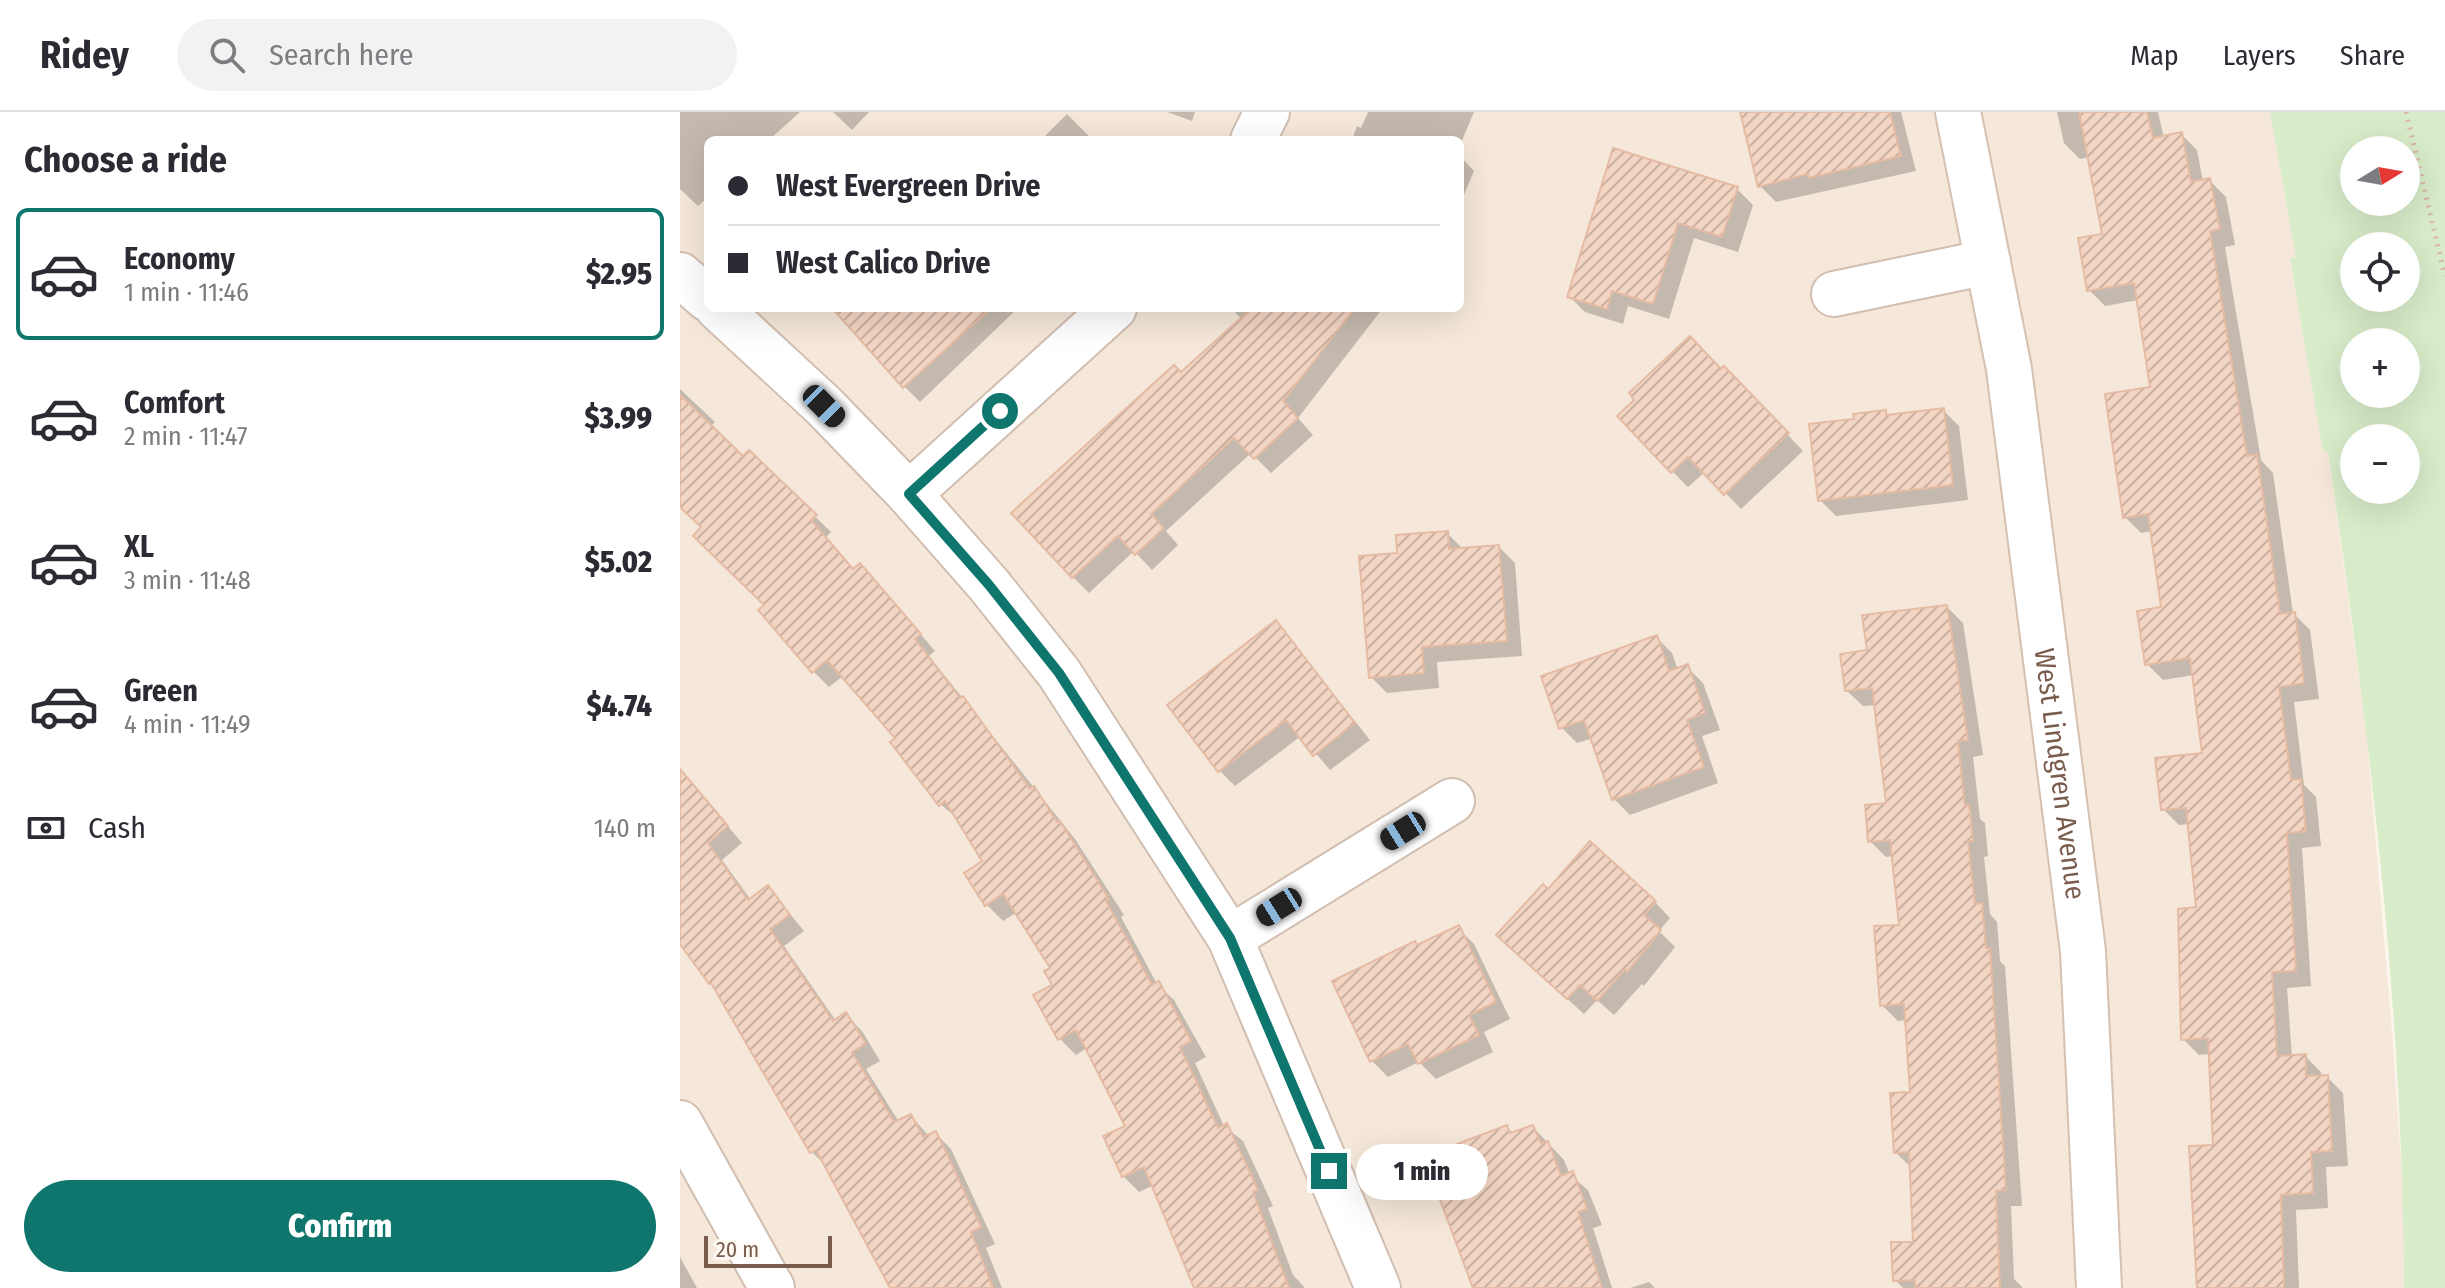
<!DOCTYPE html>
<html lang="en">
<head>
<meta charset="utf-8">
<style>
  body { margin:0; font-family:"Fira Sans Condensed",sans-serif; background:#f2f2f3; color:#2b2b33; height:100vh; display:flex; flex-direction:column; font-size:30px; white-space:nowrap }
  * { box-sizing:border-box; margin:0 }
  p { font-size:26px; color:#7c7c81 }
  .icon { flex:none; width:44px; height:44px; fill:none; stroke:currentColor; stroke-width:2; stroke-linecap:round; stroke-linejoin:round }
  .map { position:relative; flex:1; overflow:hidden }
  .panel { display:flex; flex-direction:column; background:#fff; width:680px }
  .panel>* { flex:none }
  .guide { position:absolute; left:24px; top:24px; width:760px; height:176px; border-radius:12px; box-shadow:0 8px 32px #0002; display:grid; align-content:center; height:176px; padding:0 24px; background:#fff }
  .needle { width:52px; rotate:79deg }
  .controls { position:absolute; left:1660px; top:24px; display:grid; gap:16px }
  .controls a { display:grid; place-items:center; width:80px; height:80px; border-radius:50%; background:#fff; box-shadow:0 8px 32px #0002; font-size:40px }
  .scale { position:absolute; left:24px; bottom:20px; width:128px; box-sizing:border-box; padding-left:8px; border:4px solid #7a5c4d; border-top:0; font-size:22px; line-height:28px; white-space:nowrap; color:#7a5c4d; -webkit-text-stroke:6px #fffaf3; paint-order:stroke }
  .end { position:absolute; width:36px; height:36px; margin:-18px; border:10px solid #0f766e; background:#fff; box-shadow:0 0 0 4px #fff }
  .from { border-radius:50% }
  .bubble { position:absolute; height:56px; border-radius:28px; background:#fff; box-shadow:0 8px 32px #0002; font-size:26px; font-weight:800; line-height:56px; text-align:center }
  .car { position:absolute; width:24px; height:48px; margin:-24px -12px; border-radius:10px; box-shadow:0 0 6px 2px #0007; background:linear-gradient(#222 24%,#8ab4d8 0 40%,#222 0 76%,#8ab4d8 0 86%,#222 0) }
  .guide b { display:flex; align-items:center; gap:28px; height:76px; font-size:30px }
  .guide b+b { border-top:2px solid #e1e1e2 }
  .guide i { width:20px; height:20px; background:#2b2b33 }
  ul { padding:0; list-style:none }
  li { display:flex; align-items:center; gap:24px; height:132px; margin:0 16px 12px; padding:0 8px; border:4px solid transparent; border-radius:12px }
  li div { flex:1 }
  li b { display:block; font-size:30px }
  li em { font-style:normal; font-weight:800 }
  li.current { border-color:#0f766e }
  li>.icon { width:72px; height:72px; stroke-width:1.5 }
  h2 { padding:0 24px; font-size:36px; line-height:96px }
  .pay { display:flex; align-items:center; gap:20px; height:88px; padding:0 24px; font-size:30px }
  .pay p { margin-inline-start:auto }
  .cta { display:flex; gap:16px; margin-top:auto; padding:16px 24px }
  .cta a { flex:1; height:92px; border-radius:48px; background:#0f766e; color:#fff; font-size:32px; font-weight:800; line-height:92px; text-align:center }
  header { display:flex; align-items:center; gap:48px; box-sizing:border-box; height:112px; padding:0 40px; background:#fff; border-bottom:2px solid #e1e1e2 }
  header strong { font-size:38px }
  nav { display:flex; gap:44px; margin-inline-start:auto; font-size:28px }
  .search { width:560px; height:72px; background:#f2f2f3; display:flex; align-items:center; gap:20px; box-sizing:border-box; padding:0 28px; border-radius:44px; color:#7c7c81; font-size:30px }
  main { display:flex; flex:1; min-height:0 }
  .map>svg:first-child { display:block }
  .residential { fill:#f5e8da; fill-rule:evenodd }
  .grass { fill:#d8ecc9; fill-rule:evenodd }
  .shadow { fill:#0003 }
  .building { fill:url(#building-hatch); stroke:#e6bba3; stroke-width:2 }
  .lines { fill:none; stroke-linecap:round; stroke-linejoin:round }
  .street-casing { stroke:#d1beb0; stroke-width:48 }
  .secondary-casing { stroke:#d6c0b0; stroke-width:48 }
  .path { stroke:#d9b8a5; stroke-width:5; stroke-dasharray:2 6; stroke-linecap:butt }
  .street { stroke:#fff; stroke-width:44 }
  .secondary { stroke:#fff; stroke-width:44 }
  .route { stroke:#0f766e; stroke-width:10 }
  .labels { text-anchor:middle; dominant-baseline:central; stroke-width:6; stroke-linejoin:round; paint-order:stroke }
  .street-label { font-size:28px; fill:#7a5c4d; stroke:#fffaf3 }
</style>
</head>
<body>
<header>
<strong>Ridey</strong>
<div class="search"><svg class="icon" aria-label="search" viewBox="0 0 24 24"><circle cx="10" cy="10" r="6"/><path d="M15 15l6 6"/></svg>Search here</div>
<nav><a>Map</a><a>Layers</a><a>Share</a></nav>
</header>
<main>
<section class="panel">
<h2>Choose a ride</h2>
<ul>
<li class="current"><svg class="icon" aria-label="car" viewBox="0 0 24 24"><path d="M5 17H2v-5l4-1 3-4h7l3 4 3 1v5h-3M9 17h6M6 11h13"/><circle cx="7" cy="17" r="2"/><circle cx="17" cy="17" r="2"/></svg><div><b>Economy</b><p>1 min · 11:46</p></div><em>$2.95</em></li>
<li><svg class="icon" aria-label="car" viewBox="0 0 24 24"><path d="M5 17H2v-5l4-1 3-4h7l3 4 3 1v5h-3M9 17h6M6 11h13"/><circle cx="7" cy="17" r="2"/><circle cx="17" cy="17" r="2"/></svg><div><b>Comfort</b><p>2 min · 11:47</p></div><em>$3.99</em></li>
<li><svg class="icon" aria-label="car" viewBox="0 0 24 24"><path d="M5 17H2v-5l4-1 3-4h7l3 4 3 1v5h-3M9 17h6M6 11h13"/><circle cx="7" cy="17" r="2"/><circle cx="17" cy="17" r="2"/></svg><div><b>XL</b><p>3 min · 11:48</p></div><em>$5.02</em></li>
<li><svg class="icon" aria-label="car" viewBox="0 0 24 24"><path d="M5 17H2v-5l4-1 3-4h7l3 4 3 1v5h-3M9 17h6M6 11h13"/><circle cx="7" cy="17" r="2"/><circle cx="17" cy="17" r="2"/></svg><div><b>Green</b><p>4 min · 11:49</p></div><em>$4.74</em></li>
</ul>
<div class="pay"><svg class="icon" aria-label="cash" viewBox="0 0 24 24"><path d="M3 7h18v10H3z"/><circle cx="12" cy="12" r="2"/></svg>Cash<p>140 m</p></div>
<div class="cta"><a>Confirm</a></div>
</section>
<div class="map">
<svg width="1765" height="1176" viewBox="0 0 1765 1176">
  <defs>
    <pattern id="building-hatch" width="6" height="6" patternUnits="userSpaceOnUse" patternTransform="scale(2)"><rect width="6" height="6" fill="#f3d5c3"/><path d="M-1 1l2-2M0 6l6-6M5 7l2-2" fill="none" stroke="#cab0a1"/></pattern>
  </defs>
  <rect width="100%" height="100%" fill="#fdf6ec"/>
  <path class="residential" d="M0,0H1590L1617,146L1610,148L1644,339H1648L1686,616L1712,920L1724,1090V1176H0ZM28,28H780V196H28Z"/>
  <path class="grass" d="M1590,0H1765V1176H1724C1723,896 1689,616 1648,340L1643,339L1610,147L1616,145ZM1674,38H1726V90H1674ZM1674,134H1726V186H1674ZM1674,230H1726V282H1674ZM1674,326H1726V378H1674Z"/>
  <g class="shadow">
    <polygon points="0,0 120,0 89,28 28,28 28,85 18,94 0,77"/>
    <polygon points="153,0 189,0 172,18"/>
    <polygon points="487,0 515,0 512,9"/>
    <polygon points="688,0 794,0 780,33 780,28 672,28 677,14 681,16"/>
    <polygon points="1062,0 1221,0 1236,59 1096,90 1080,74"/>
    <polygon points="1377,0 1478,0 1484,26 1501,22 1517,38 1523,70 1530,69 1546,85 1555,133 1545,135 1581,348 1593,361 1613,501 1630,518 1639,587 1614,590 1624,673 1636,685 1641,734 1622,736 1631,874 1607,876 1612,945 1625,944 1641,960 1641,965 1647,965 1663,981 1668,1054 1646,1055 1648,1096 1616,1098 1619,1176 1516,1176 1511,1036 1535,1035 1531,942 1519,943 1503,927 1519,797 1509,712 1499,713 1483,697 1524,643 1514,563 1483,568 1467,552 1484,497 1473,419 1461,421 1445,405 1473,277 1459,188 1425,194 1409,178 1425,123 1410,45 1400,47 1384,31"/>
    <polygon points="387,2 413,28 361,28"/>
    <polygon points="934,38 1057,77 1073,93 1058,140 1014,126 989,207 948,194 943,212 905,200 889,184"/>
    <polygon points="780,44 794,59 780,92"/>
    <polygon points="182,196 338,196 240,290 224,274"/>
    <polygon points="555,196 703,196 618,306 633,323 591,361 571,341 486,419 498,433 472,458 454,439 409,481 393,465 502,263 562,208 553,198"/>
    <polygon points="1041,259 1060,272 1123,339 1061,397 1025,360 1008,375 992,359"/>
    <polygon points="0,277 35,310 30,315 63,347 69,340 151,420 146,425 175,459 196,470 255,539 249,544 395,727 444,803 441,805 477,872 494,888 526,945 515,951 544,1014 563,1029 593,1094 588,1096 613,1163 625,1176 516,1176 474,1073 459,1080 443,1064 448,1015 407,936 396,943 380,927 356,884 374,874 373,856 337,800 323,809 307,793 305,750 278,707 260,692 217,626 163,564 149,575 133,559 87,493 0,391"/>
    <polygon points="1263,298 1279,314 1288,388 1156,404 1140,388 1176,309 1205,300 1210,305"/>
    <polygon points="767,421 784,438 819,435 835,451 842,544 757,550 759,576 707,581 691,565 720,443"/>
    <polygon points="1267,495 1283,511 1303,643 1293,645 1300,707 1305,711 1308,744 1304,745 1310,802 1317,810 1320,849 1325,854 1342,1094 1331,1094 1334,1167 1343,1176 1223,1176 1215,1168 1235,1131 1232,1056 1215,1040 1232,981 1227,908 1218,909 1202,893 1221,814 1214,744 1206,745 1190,729 1208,692 1196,593 1183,594 1166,578 1189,540"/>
    <polygon points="596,510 690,628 650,658 621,624 555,674 539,658"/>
    <polygon points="976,525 992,541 998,558 1007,555 1023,571 1040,618 1022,624 1038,671 950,703 934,687 913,626 897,631 881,615"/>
    <polygon points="0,657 62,731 42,748 71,788 88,775 124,819 104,834 156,909 166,903 182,919 200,949 186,957 219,1010 231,1004 249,1024 255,1021 271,1037 315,1132 306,1136 322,1176 212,1176 146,1054 132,1040 39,879 0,823"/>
    <polygon points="868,780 975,790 990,806 979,819 995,835 964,874 962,872 934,903 917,888 904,902 835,839"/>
    <polygon points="778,816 794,832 830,907 804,920 813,940 756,967 739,950 708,965 692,949 655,870"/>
    <polygon points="827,1015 834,1022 853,1015 884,1048 890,1063 908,1078 922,1113 913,1116 932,1176 795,1176 766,1085"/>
    <polygon points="0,1145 17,1176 0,1176"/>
    <polygon points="969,1170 975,1176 950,1176"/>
  </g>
  <g class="building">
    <polygon points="1060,0 1210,0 1221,44 1129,66 1128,62 1078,75"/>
    <polygon points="1399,0 1467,0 1473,26 1502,20 1511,70 1530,66 1540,117 1530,119 1567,344 1577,342 1600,502 1615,500 1624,571 1599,575 1611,668 1621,667 1626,719 1607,721 1616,859 1592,860 1597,944 1626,942 1626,964 1648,963 1652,1039 1631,1040 1633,1081 1601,1083 1604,1176 1517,1176 1509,1034 1533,1033 1528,926 1501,928 1498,797 1516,795 1506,696 1481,698 1475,646 1522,641 1510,546 1465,553 1457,499 1481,495 1468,402 1443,406 1425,282 1470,275 1454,171 1407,179 1398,126 1422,122"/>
    <polygon points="933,36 1058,75 1042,125 998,111 973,192 932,179 927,197 887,185"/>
    <polygon points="152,196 311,196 223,276"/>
    <polygon points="572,196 675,196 603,289 618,306 574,347 554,326 471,402 484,416 455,443 438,424 392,466 331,401 494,253 501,260"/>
    <polygon points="1010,224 1041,257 1044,254 1109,321 1044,383 1008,345 991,361 937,304 954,288 949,281"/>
    <polygon points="0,283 63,344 69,338 137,403 131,408 173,457 180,451 241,522 235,527 280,586 283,584 350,677 354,674 377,710 380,709 429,787 426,789 472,873 479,869 511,929 500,935 538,1016 547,1011 578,1078 573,1080 609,1176 514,1176 464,1055 442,1065 423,1024 445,1014 396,918 378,928 353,883 372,873 364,859 370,856 323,782 305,794 284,761 302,749 265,689 259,694 210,630 215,626 147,548 132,561 78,498 84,493 13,424 21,415 0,395"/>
    <polygon points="1264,296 1273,373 1138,389 1129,312 1174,307 1173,302 1206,298 1206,303"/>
    <polygon points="768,419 769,437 819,433 827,529 742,535 744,561 689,566 679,444 717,441 716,423"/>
    <polygon points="1267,493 1288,628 1278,629 1285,694 1289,693 1293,729 1288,729 1295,792 1302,791 1306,836 1310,836 1326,1078 1316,1079 1320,1176 1235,1176 1235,1168 1213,1169 1211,1130 1233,1130 1229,1040 1214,1041 1210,981 1230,980 1224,892 1200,894 1194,814 1219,813 1210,728 1188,730 1185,693 1206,691 1192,576 1165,579 1160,542 1187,538 1182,503"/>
    <polygon points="596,508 675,611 633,644 606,608 538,660 487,593"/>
    <polygon points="977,523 989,559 1008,552 1025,601 1007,608 1024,655 932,688 904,608 879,617 861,564"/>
    <polygon points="0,657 48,714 28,731 68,788 88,773 110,803 90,817 153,909 166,900 186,932 172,940 214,1010 231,1002 243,1025 256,1019 301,1115 291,1120 313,1176 210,1176 136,1038 130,1041 31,871 29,872 0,832"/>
    <polygon points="910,729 976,789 964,803 981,818 947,860 945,857 917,889 900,873 887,887 816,823 863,772 868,777"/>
    <polygon points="779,813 816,890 789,903 799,923 738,952 728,932 690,950 652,869 735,829 737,833"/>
    <polygon points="827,1013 830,1021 853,1013 861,1032 868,1029 881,1064 893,1059 907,1097 898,1100 922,1176 793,1176 759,1085 764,1084 748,1043"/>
  </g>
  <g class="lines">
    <g class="street-casing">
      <g id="street">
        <polyline points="573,28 587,0"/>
        <polyline points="0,163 28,187"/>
        <polyline points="1154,182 1308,150"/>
        <polyline points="38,196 144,294 229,382 309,473 379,561 550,826 698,1176"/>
        <polyline points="229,382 434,196"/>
        <polyline points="550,826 772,689"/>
        <polyline points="0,1011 92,1176"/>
      </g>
    </g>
    <g class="secondary-casing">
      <g id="secondary">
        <path id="s1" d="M1278,0L1329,257L1403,839L1419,1176"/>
      </g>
    </g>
    <polyline class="path" points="1726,0 1765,164"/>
    <use href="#street" class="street"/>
    <use href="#secondary" class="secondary"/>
  </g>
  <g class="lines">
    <polyline class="route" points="320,299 229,382 309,473 379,561 550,826 649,1059"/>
  </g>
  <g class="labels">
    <g class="street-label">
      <text stroke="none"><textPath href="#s1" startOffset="670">West Lindgren Avenue</textPath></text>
    </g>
  </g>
</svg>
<div class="controls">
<a><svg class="needle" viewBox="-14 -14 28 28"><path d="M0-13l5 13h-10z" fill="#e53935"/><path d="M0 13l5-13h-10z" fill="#7c7c81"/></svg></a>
<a><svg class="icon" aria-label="locate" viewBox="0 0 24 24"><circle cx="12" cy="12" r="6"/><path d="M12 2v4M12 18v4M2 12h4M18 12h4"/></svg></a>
<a>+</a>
<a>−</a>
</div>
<div class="scale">20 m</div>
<i class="end from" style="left:320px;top:299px"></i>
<i class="end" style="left:649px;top:1059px"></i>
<div class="bubble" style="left:676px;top:1032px;width:132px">1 min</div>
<i class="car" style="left:144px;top:294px;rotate:135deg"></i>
<i class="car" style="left:723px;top:719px;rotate:238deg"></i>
<i class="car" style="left:599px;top:795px;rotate:238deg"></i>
<div class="guide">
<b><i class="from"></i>West Evergreen Drive</b>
<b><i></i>West Calico Drive</b>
</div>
</div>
</main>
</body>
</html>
